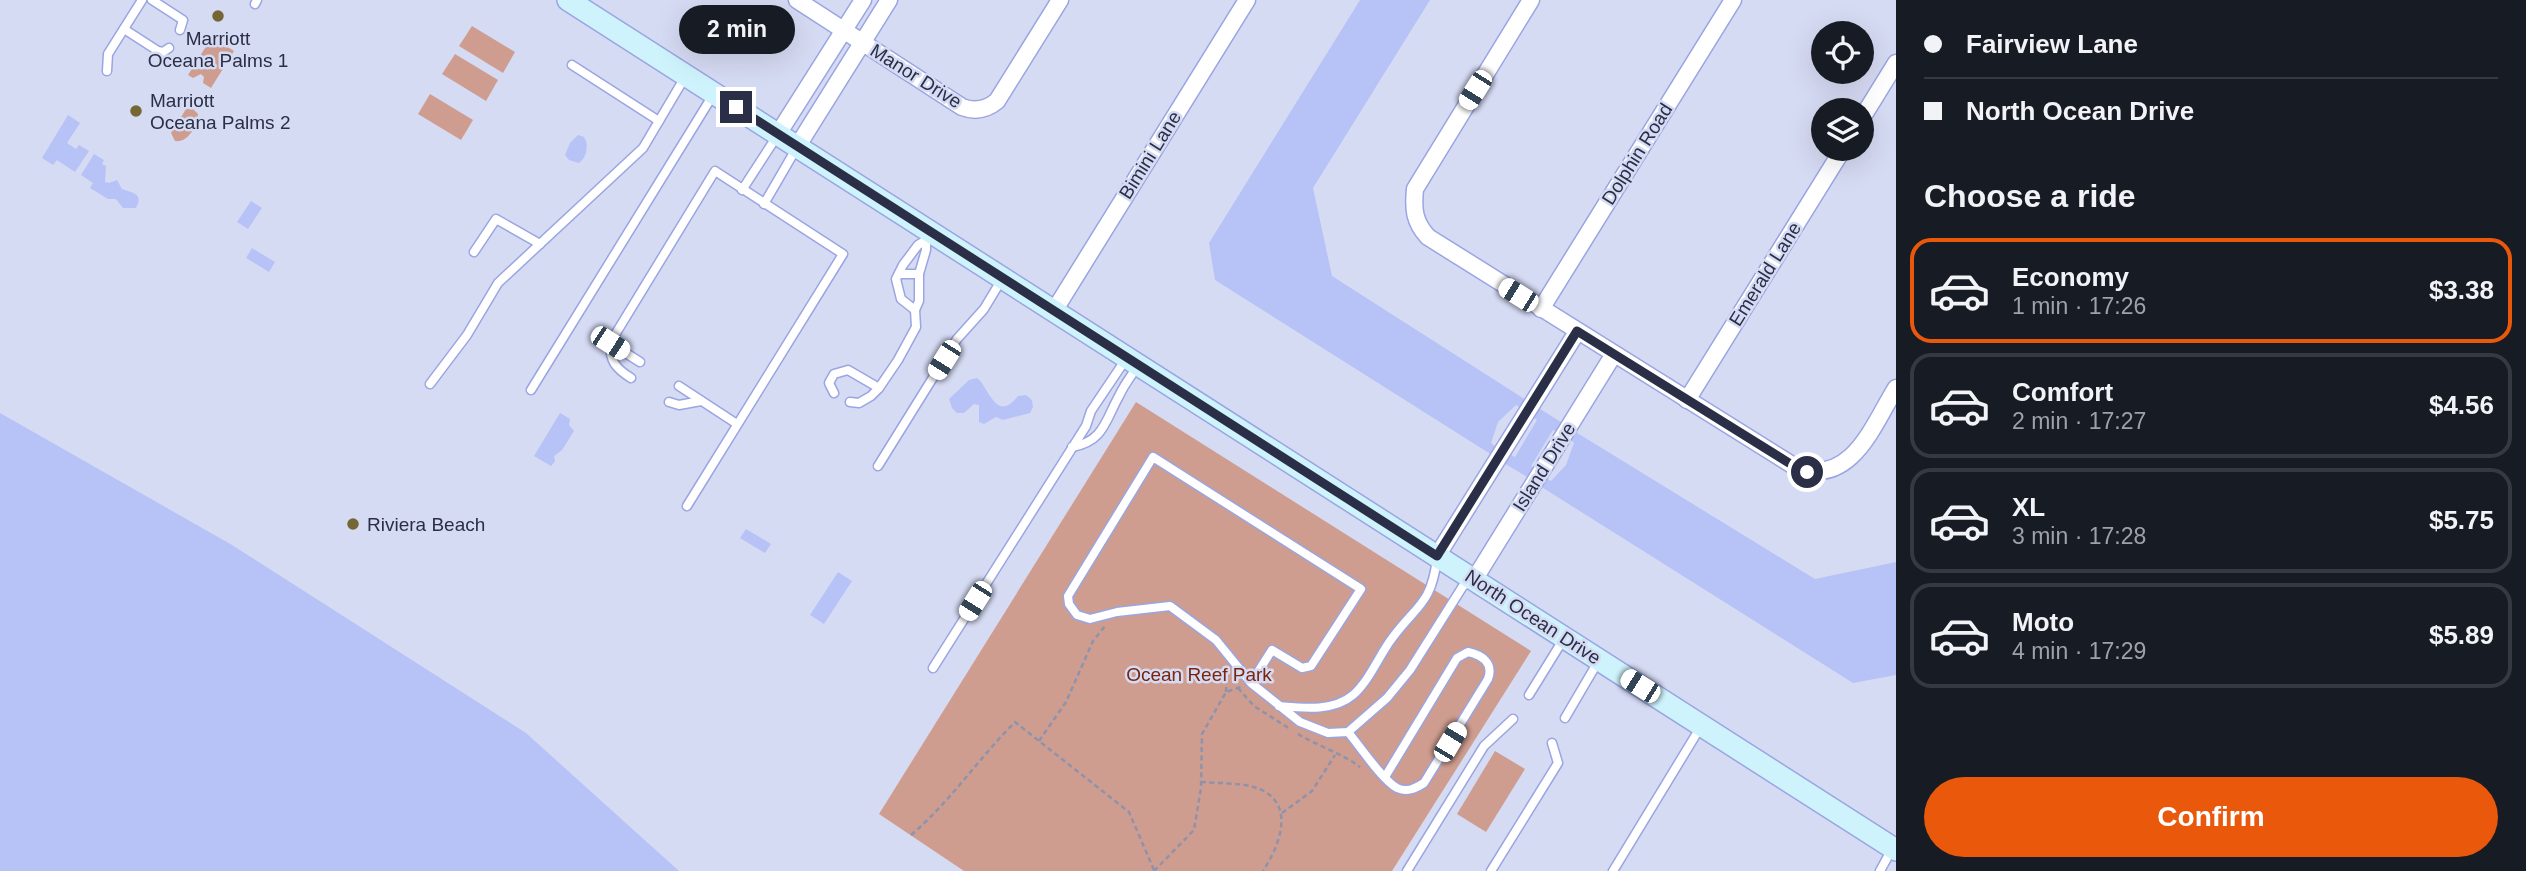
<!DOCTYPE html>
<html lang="en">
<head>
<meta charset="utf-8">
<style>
  body { margin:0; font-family:Helvetica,sans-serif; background:#242831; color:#f1f3f6; height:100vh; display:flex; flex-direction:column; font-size:26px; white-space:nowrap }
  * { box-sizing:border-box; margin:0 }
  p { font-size:23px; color:#9ea1a6 }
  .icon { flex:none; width:38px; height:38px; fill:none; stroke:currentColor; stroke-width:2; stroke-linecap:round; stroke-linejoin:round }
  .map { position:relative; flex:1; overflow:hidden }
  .sheet { display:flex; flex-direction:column; background:#171b24; width:630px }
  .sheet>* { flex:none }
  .top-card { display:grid; align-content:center; height:154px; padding:0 28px; background:#171b24 }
  .controls { position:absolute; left:1811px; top:21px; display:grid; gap:14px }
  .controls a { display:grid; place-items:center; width:63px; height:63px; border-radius:50%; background:#171b24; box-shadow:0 7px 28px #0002; font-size:35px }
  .end { position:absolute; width:32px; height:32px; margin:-16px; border:9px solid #2a2f47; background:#fff; box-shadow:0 0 0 4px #fff }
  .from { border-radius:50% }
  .bubble { position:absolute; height:49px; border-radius:24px; background:#171b24; box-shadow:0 7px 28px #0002; font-size:23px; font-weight:700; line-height:49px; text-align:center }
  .car { position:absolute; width:21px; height:42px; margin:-21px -10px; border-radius:9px; box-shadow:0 0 5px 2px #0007; background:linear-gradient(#fff 24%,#345 0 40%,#fff 0 76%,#345 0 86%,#fff 0) }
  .top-card b { display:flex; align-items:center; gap:24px; height:66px; font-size:26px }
  .top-card b+b { border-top:2px solid #363941 }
  .top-card i { width:18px; height:18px; background:#f1f3f6 }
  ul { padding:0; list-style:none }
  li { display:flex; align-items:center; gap:21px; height:105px; margin:0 14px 10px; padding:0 14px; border:4px solid #363941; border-radius:21px }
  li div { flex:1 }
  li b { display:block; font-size:26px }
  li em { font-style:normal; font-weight:700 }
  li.selected { border-color:#ea580c }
  li>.icon { width:63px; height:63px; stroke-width:1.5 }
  h2 { padding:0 28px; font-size:32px; line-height:84px }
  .button { display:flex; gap:14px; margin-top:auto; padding:14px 28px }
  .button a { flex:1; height:80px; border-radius:42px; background:#ea580c; color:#fff; font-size:28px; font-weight:700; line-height:80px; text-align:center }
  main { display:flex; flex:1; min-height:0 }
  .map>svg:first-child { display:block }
  .green { fill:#ce9d8f }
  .water { fill:#b7c2f6 }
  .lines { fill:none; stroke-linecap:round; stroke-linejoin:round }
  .service-casing { stroke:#9aa5e1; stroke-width:11 }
  .minor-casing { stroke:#9aa5e1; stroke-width:19 }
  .secondary-casing { stroke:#9aa5e1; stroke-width:24 }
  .path { stroke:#8e93ab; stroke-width:2.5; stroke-dasharray:5 3.5; stroke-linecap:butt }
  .service { stroke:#fff; stroke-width:8 }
  .minor { stroke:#fff; stroke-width:16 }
  .secondary { stroke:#cef3fc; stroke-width:21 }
  .route { stroke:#2a2f47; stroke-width:9 }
  .poi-dot { fill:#746734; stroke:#d6dbf4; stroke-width:2.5 }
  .labels { text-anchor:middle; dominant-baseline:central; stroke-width:5; stroke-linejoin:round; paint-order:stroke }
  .poi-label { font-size:19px; fill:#2a2f47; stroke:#d6dbf4; text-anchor:start }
  .street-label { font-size:19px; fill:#2a2f47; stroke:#d6dbf4 }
  .park-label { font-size:19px; fill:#7a250c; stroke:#d6dbf4 }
</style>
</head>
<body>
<main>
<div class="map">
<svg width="1896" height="871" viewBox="0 0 1896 871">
  <rect width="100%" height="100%" fill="#d6dbf4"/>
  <g class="green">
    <polygon points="472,26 515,52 503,73 459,46"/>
    <polygon points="212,37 234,51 211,88 203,83 204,77 201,74 193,78 188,75"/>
    <polygon points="455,54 498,80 486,101 442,74"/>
    <polygon points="430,94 473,120 461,140 418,114"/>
    <path d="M191,107L198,114C197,126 188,143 175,141L171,133L186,109Z"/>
    <polygon points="1136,402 1531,651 1392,871 964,871 879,814"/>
    <polygon points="1495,751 1525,769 1486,832 1457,814"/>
  </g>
  <g class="water">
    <polygon points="1360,0 1430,0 1313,188 1332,276 1526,400 1521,408 1516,405 1498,422 1491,443 1496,447 1492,455 1215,280 1209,243"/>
    <polygon points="68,115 80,123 67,143 76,149 79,145 89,151 75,172 57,160 53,165 42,158"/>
    <path d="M578,135L584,137C589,144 587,158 579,163L569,160L565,155L570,143Z"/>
    <path d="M94,154L104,160L102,164L106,166L105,182L109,183L117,180L122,189C133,193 144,194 136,208H123L116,199H108L90,188L93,183L81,175Z"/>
    <polygon points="251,201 262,208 248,229 237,222"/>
    <polygon points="252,248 275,262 269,272 246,258"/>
    <path d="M977,378C988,385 996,425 1018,396L1026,395L1032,400L1033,407L1030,413L1003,420L996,417L984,424L979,422V405L974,404L964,413H957L952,408L949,399L969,380Z"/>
    <polygon points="1537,407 1564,424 1558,433 1553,430 1531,466 1535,469 1529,478 1502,462 1507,453 1515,457 1537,420 1531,416"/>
    <polygon points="0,413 232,545 526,733 679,871 0,871"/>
    <polygon points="560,413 570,419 569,425 574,431 562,450 554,456 555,461 551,466 534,456"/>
    <polygon points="1574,431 1815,579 1896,562 1896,675 1853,683 1540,486 1546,478 1551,481 1566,465 1574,443 1570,439"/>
    <polygon points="746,529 771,544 765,553 740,538"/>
    <polygon points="838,572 852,581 824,624 810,615"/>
  </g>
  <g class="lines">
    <g class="service-casing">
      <g id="service">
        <polyline points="152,0 183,20 180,30"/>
        <polyline points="255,4 257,0"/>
        <polyline points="124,29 158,51 163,52 169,48"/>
        <polyline points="572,65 659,121"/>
        <polyline points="107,71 108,54 142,0"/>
        <polyline points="742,190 777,136"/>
        <polyline points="764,204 796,149"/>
        <polyline points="474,252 496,219 540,244"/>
        <polyline points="899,274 919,274"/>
        <polyline points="915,310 901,299 896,279 903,265 918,245 928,239"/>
        <polyline points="610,343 640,362"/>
        <path d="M631,378C615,368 610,361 610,343L715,171L843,254L687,506"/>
        <polyline points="430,384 467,335 498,283 643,148 685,77"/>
        <polyline points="679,386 737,424"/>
        <polyline points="531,390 713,95"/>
        <polyline points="834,393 829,383 834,374 848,370 879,388"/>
        <polyline points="669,402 679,405 701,401"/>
        <polyline points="850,402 859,403 871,396 879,388 898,360 916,327 915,310 919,301 919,274 926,250 926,242"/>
        <path d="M1072,447C1104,441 1105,421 1119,396C1124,385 1131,376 1137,367"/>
        <polyline points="878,466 957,339 984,309 1002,279"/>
        <polyline points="933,668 1086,426 1091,411 1126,359"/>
        <polyline points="1251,683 1272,650 1302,668 1311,666 1361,589 1153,457 1068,596 1069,604 1077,615 1090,619 1117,612 1170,606 1216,640 1251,683 1300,722 1328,733 1348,732 1387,698 1410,670 1463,586 1472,581"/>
        <polyline points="1529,695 1563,640"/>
        <path d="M1279,706C1302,708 1333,712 1353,695C1370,680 1379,655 1393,637C1418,604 1431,604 1437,559"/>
        <polyline points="1565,718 1599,660"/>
        <path d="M1348,732C1359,745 1383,781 1397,788C1407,793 1416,788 1424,783L1488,679C1494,663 1482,655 1468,652L1457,658L1385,777"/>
        <polyline points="1407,871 1484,746 1513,719"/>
        <polyline points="1491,871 1558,763 1552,743"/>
        <polyline points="1613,871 1700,728"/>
        <polyline points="1880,871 1892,849"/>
      </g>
    </g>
    <g class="minor-casing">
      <g id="minor">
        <path d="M797,0L962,107C975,112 986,110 997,101L1060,0"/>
        <path d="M1531,0L1415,189C1413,209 1414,222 1428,237L1797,468C1852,486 1873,425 1896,388"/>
        <polyline points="1862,118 1896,63"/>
        <polyline points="778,134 863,0"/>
        <polyline points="797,147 889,0"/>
        <polyline points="1541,309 1733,0"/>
        <polyline points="1054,311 1247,0"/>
        <polyline points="1687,400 1843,149"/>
        <polyline points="1437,556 1577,332"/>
        <polyline points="1474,580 1614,354"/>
      </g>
    </g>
    <g class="secondary-casing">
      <polyline id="secondary" points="568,0 1896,850"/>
    </g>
    <g class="path">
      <polyline points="1238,688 1254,706 1290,729"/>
      <polyline points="1226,692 1227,671"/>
      <path d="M1298,734C1318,746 1343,754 1360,767"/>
      <polyline points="1039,741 1066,702 1093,641 1105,626"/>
      <path d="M1201,782C1215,783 1231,783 1245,785C1297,794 1284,839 1263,871"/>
      <polyline points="1282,813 1312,791 1335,755"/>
      <path d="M911,835C950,802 978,759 1015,722L1129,812L1154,870"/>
      <polyline points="1154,871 1194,830 1201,788 1202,734 1226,692 1241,687"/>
    </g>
    <use href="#service" class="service"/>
    <use href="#minor" class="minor"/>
    <use href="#secondary" class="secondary"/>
  </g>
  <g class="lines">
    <polyline class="route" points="736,107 1437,556 1577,331 1797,468 1807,472"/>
  </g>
  <g class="poi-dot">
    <circle cx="218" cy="16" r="7"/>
    <circle cx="136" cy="111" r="7"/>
    <circle cx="353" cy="524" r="7"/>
  </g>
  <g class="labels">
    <g class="poi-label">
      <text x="218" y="38" text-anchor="middle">Marriott<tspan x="218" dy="22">Oceana Palms 1</tspan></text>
      <text x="150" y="100">Marriott<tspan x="150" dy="22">Oceana Palms 2</tspan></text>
      <text x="367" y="524">Riviera Beach</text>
    </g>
    <g class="street-label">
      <text transform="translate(916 76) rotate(32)">Manor Drive</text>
      <text transform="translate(1637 154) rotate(-58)">Dolphin Road</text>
      <text transform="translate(1150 155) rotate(-58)">Bimini Lane</text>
      <text transform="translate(1765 274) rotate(-58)">Emerald Lane</text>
      <text transform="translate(1544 467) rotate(-58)">Island Drive</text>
      <text transform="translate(1533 617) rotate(33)">North Ocean Drive</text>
    </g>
    <g class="park-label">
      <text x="1199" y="674">Ocean Reef Park</text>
    </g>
  </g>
</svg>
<div class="controls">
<a><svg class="icon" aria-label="locate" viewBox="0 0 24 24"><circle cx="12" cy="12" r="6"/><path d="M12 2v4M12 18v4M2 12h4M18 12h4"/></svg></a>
<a><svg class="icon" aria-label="layers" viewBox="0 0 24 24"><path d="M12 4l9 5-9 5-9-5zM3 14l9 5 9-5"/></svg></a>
</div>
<i class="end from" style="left:1807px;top:472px"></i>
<i class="end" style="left:736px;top:107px"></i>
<div class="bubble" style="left:679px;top:5px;width:116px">2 min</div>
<i class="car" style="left:1475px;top:90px;rotate:212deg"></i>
<i class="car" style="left:1518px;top:295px;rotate:302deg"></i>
<i class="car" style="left:610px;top:343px;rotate:123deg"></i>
<i class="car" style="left:944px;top:360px;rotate:212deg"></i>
<i class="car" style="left:975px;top:601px;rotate:212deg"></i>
<i class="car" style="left:1640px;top:686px;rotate:302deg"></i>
<i class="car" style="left:1450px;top:742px;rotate:31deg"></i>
</div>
<section class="sheet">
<div class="top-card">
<b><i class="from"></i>Fairview Lane</b>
<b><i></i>North Ocean Drive</b>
</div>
<h2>Choose a ride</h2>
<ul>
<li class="selected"><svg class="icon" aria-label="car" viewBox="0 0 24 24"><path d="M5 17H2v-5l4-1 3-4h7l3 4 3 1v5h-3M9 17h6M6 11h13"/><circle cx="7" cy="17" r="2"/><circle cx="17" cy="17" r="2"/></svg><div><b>Economy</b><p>1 min · 17:26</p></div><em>$3.38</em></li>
<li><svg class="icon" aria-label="car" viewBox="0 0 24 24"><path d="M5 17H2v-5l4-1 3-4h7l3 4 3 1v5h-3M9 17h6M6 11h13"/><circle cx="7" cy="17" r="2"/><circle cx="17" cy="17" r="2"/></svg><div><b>Comfort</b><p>2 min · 17:27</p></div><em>$4.56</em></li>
<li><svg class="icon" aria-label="car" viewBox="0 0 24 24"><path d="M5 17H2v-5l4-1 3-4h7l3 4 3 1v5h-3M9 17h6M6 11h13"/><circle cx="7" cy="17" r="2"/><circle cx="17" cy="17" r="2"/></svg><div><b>XL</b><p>3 min · 17:28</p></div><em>$5.75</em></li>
<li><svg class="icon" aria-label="car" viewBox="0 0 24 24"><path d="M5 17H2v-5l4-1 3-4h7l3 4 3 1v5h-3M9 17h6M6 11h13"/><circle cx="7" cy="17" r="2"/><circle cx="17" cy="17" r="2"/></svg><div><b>Moto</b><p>4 min · 17:29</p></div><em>$5.89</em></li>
</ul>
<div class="button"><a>Confirm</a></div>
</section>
</main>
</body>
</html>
